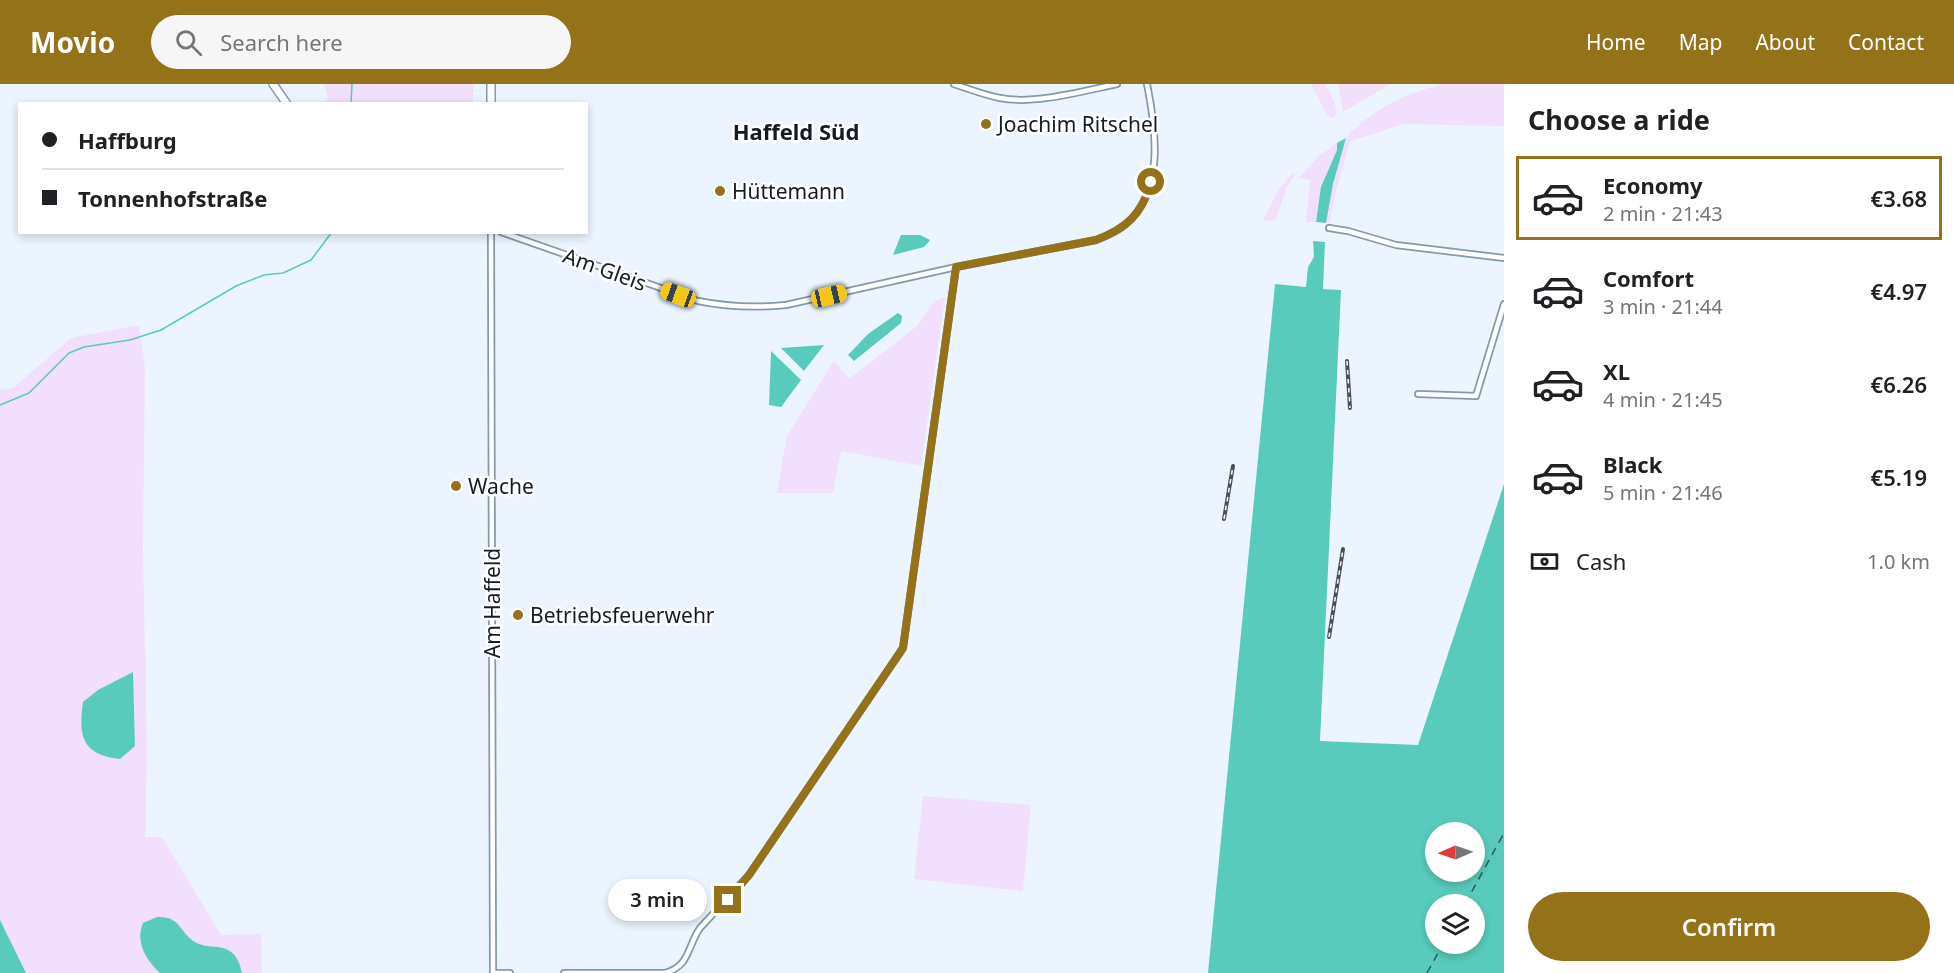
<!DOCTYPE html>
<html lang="en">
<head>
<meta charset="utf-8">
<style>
  body { margin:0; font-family:"Noto Sans",sans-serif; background:#f6f6f6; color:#202124; height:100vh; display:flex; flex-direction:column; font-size:22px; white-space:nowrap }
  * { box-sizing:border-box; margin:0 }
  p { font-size:20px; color:#757577 }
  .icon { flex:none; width:33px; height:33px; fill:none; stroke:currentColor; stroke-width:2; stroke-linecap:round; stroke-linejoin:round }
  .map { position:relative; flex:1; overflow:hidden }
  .details { display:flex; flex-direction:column; background:#fff; width:450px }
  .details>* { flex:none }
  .hud { position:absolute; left:18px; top:18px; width:570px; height:132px; border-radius:0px; box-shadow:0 3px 9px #0003; display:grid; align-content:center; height:132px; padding:0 24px; background:#fff }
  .needle { width:39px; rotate:268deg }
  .buttons { position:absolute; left:1425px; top:738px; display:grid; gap:12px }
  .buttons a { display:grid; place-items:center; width:60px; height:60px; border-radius:50%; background:#fff; box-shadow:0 3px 9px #0003; font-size:30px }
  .end { position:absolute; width:27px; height:27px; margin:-14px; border:8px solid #94721a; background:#fff; box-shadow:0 0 0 3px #fff }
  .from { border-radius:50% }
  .bubble { position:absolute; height:42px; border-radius:21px; background:#fff; box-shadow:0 3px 9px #0003; font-size:20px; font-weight:600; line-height:42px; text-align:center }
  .car { position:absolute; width:18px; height:36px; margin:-18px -9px; border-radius:8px; box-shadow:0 0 4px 2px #0007; background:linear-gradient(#f5c518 24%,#345 0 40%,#f5c518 0 76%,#345 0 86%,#f5c518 0) }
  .hud b { display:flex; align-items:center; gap:21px; height:57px; font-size:22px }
  .hud b+b { border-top:2px solid #e0e0e0 }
  .hud i { width:15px; height:15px; background:#202124 }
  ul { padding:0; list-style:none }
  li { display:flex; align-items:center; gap:18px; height:84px; margin:0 12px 9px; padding:0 12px; border:3px solid transparent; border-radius:0px }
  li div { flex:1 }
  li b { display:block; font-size:22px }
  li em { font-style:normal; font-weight:600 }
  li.on { border-color:#94721a }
  li>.icon { width:54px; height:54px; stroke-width:1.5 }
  h2 { padding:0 24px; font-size:27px; line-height:72px }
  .pay { display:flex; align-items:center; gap:15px; height:66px; padding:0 24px; font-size:22px }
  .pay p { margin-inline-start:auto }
  .button { display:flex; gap:12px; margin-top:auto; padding:12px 24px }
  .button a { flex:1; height:69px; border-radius:36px; background:#94721a; color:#fff; font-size:24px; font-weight:600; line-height:69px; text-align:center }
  header { display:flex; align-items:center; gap:36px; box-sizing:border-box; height:84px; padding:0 30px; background:#94721a; color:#fff }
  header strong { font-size:28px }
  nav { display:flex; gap:33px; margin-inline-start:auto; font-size:21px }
  .search { width:420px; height:54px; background:#f6f6f6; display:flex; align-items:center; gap:15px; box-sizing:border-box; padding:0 21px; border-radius:33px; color:#757577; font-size:22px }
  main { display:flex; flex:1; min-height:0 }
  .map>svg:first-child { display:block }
  .green { fill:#f2defd }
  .water { fill:#59cbbc; fill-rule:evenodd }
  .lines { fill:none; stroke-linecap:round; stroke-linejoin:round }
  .stream { stroke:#59cbbc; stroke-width:1.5 }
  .ferry { stroke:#2a5b54; stroke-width:1.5; stroke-dasharray:8 6; stroke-linecap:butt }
  .street-casing { stroke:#8399ae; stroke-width:8 }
  .secondary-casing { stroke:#8399ae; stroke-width:10 }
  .street { stroke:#fff; stroke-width:4.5 }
  .secondary { stroke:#fff; stroke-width:7 }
  .rail-casing { stroke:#485159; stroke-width:4 }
  .rail { stroke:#fff; stroke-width:1.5; stroke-dasharray:4.5; stroke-linecap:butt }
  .route { stroke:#94721a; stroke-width:8 }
  .poi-dot { fill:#94721a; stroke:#fff; stroke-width:2 }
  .labels { text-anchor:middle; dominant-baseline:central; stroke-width:5; stroke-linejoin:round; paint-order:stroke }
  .poi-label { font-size:21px; fill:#131b23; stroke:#fff; text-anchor:start }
  .street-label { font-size:21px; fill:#131b23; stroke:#fff }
  .neighbourhood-label { font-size:22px; font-weight:bold; fill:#131b23; stroke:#fff }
</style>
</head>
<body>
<header>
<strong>Movio</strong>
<div class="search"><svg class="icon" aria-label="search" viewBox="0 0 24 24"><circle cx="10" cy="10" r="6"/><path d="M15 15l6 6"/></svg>Search here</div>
<nav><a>Home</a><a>Map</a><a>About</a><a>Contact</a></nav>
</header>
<main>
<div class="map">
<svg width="1504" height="889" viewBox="0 0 1504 889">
  <rect width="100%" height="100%" fill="#ecf5ff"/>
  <g class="green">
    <polygon points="324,0 473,0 473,19 323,19 328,14"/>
    <polygon points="1311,0 1325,0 1334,17 1337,31 1332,34 1327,31"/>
    <polygon points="1338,0 1391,0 1343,28"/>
    <path d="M1442,0H1504V42L1404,40L1350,57L1335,111L1330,139H1326C1330,113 1337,77 1347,54C1348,50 1353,47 1356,44C1380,21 1410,9 1442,0Z"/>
    <polygon points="1337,59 1337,66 1321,103 1316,138 1306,138 1310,96 1299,94 1318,73"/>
    <polygon points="1293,89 1295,91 1288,101 1275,137 1263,136 1279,105"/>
    <polygon points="945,213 921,382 841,367 833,409 777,409 787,352 834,277 849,295 917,242 934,217"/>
    <polygon points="139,241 145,283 143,465 147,670 145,753 162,753 221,851 261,850 262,889 26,889 0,836 0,306 13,304 71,254"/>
    <polygon points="923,712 1031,721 1023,807 914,795"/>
  </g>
  <g class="water">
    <polygon points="1346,54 1333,100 1326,139 1316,138 1321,103 1337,66 1337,59"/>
    <polygon points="901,151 920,151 930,156 924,163 893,171"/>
    <path d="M1313,157L1325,158L1323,205L1341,206L1320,657L1418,661L1504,400V889H1208L1275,200L1306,203L1308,183L1314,173ZM1436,748H1474V788H1436ZM1436,820H1474V860H1436Z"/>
    <polygon points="898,229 902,232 901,239 854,277 848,271 868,250"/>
    <polygon points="824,261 804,287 781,264"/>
    <polygon points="771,267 801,296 781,323 769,321"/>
    <path d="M133,588L135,662L120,675C82,671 78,652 83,618L98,606Z"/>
    <path d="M157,833C181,832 178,847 195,858C206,865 222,860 231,868C238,873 240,881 242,889H160C146,876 135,858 143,839Z"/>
    <polygon points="0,836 26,889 0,889"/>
  </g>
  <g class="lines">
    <g class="stream">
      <polyline points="351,20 352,0"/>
      <polyline points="0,321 29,309 69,269 84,263 130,256 161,246 236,202 264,191 283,189 311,176 332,148"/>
    </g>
    <g class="ferry">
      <polyline points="1465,820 1504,749"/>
      <polyline points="1427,889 1443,860"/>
    </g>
    <g class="street-casing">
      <g id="street">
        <path d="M954,0C969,5 984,11 1000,14C1033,21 1083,7 1117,0"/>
        <polyline points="1329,144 1348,147 1396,161 1504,174"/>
        <polyline points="491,148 493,889"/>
        <path d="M501,148L698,217C728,223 756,224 786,221L956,183L1096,156C1106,152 1117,148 1125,141C1165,108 1156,45 1147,0"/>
        <polyline points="1418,310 1476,312 1504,220"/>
        <polyline points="493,889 510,889"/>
        <polyline points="564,889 663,889"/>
        <path d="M665,889C690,882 687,863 700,844L749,791L903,564L956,183"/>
      </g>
    </g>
    <g class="secondary-casing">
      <g id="secondary">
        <polyline points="273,0 287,20"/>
        <polyline points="491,0 491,20"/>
      </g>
    </g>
    <use href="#street" class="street"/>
    <use href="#secondary" class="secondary"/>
    <g class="rail-casing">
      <g id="rail">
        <polyline points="1347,277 1350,324"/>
        <polyline points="1224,435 1233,382"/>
        <polyline points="1329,553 1343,465"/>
      </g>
    </g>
    <use href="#rail" class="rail"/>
  </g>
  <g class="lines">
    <path class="route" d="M728,816L749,791L903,564L956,183L1096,156C1127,144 1142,130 1151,98"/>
  </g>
  <g class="poi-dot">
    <circle cx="986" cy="40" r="6"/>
    <circle cx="720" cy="107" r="6"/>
    <circle cx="456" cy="402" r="6"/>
    <circle cx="518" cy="531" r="6"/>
  </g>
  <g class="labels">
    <g class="poi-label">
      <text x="998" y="40">Joachim Ritschel</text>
      <text x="732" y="107">Hüttemann</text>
      <text x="468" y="402">Wache</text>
      <text x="530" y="531">Betriebsfeuerwehr</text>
    </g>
    <g class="street-label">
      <text transform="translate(605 185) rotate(20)">Am Gleis</text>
      <text transform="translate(492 519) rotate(-90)">Am Haffeld</text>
    </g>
    <g class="neighbourhood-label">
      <text x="796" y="47">Haffeld Süd</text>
    </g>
  </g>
</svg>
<div class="buttons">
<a><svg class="needle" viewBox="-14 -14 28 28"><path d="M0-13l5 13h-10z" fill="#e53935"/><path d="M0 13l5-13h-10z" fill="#757577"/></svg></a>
<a><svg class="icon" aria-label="layers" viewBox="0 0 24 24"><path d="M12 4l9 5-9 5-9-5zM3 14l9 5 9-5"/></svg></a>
</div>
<i class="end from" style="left:1151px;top:98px"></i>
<i class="end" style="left:728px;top:816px"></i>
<div class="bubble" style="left:608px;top:795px;width:99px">3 min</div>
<i class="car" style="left:678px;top:211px;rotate:290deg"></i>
<i class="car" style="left:829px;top:212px;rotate:77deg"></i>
<div class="hud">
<b><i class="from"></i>Haffburg</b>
<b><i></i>Tonnenhofstraße</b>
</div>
</div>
<section class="details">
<h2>Choose a ride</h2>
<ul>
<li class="on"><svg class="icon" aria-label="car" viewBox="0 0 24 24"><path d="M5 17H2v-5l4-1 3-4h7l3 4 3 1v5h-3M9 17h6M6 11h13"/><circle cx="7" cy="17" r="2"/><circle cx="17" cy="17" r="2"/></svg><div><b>Economy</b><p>2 min · 21:43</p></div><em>€3.68</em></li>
<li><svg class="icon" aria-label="car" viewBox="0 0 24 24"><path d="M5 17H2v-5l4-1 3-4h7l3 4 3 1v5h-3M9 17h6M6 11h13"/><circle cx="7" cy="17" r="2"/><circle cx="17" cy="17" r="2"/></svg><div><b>Comfort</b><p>3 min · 21:44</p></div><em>€4.97</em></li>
<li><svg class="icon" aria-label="car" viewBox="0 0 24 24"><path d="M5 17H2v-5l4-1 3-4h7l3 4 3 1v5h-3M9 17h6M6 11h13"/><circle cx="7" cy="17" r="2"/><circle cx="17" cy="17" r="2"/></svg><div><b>XL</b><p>4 min · 21:45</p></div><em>€6.26</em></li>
<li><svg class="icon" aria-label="car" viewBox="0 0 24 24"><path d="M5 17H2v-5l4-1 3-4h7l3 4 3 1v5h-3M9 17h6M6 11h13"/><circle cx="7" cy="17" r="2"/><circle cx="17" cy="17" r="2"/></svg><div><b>Black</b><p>5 min · 21:46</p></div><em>€5.19</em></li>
</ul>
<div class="pay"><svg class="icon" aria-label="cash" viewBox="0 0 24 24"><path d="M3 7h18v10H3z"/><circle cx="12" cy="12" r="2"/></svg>Cash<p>1.0 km</p></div>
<div class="button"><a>Confirm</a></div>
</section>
</main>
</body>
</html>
